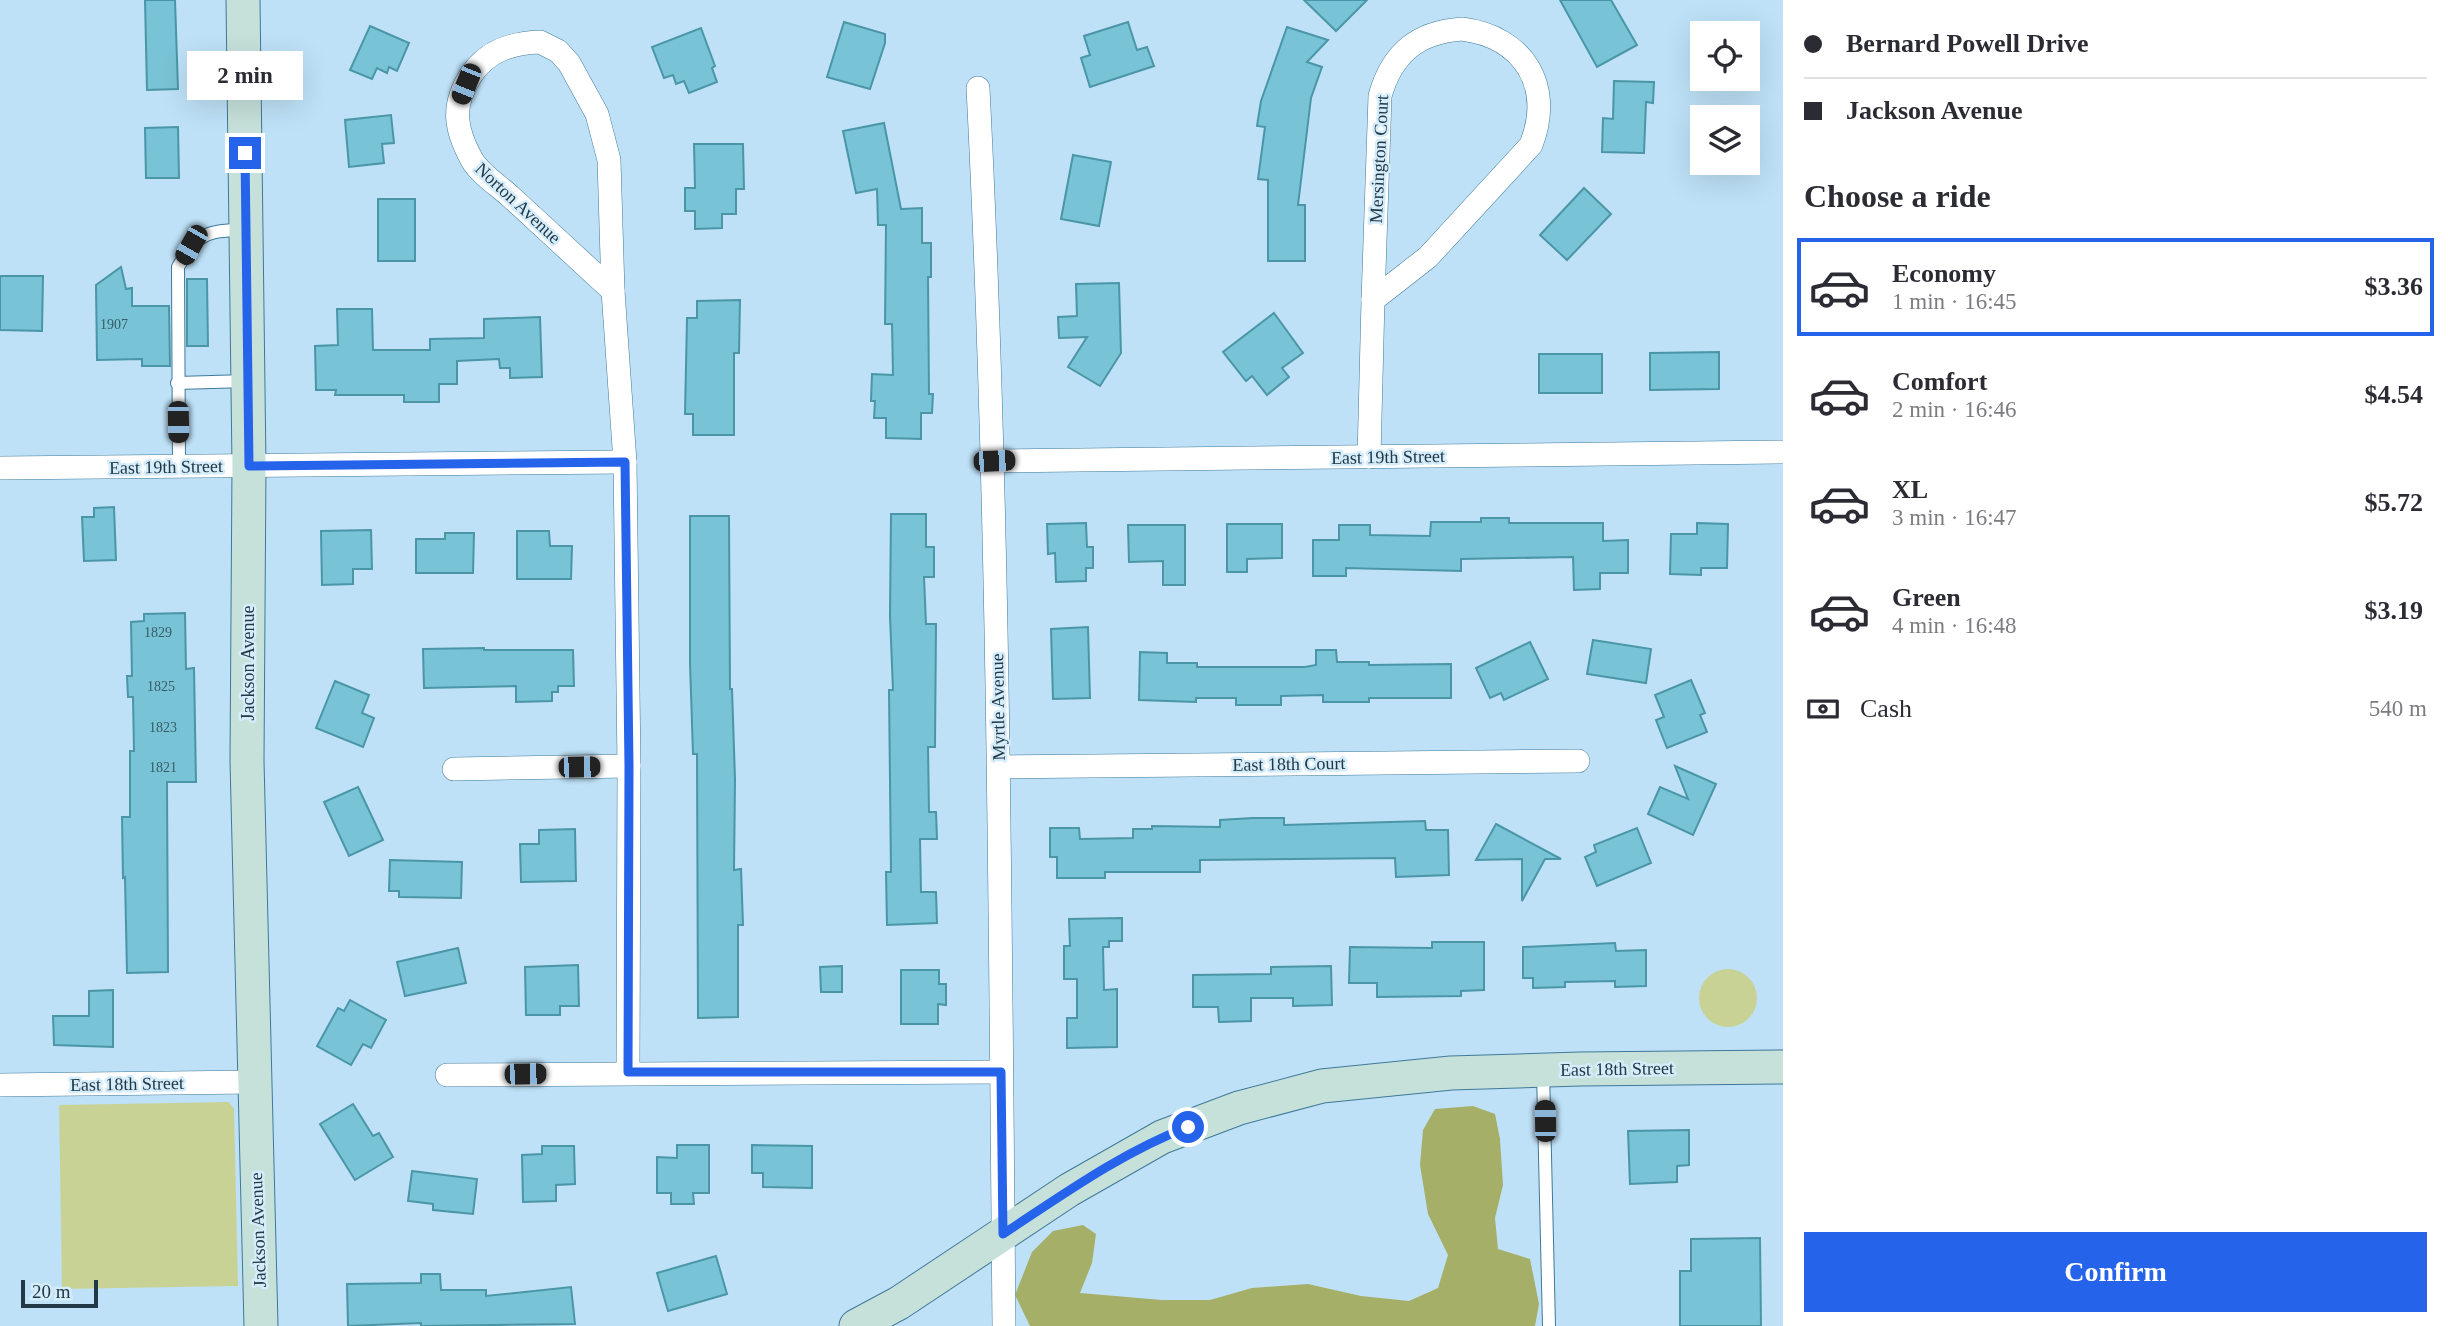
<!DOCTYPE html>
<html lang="en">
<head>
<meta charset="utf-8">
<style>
  body { margin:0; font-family:Georgia,serif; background:#f7f7f7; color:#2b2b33; height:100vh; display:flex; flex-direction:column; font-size:26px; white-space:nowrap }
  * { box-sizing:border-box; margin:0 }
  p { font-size:23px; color:#7c7c81 }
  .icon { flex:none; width:38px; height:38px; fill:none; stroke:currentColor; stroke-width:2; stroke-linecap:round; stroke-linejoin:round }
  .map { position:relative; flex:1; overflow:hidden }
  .side { display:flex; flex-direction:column; background:#fff; width:665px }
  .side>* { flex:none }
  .banner { display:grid; align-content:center; height:154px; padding:0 21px; background:#fff }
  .controls { position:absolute; left:1690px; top:21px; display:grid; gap:14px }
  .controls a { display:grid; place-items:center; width:70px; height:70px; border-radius:0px; background:#fff; box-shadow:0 7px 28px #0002; font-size:35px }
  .scale { position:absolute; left:21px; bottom:18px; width:77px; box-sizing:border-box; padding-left:7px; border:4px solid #213947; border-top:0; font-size:19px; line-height:24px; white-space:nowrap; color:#213947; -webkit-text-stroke:5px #d5ecfb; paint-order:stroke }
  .end { position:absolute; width:32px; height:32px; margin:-16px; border:9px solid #2563eb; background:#fff; box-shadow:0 0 0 4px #fff }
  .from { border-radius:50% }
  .bubble { position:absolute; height:49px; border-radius:0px; background:#fff; box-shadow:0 7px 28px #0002; font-size:23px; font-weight:700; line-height:49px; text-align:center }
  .car { position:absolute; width:21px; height:42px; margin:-21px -10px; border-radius:9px; box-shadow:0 0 5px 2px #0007; background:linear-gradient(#222 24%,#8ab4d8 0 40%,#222 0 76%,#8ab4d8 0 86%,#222 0) }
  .banner b { display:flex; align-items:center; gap:24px; height:66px; font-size:26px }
  .banner b+b { border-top:2px solid #e1e1e2 }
  .banner i { width:18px; height:18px; background:#2b2b33 }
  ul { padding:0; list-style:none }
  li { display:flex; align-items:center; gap:21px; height:98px; margin:0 14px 10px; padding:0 7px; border:4px solid transparent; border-radius:0px }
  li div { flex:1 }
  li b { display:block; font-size:26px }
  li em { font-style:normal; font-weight:700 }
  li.on { border-color:#2563eb }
  li>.icon { width:63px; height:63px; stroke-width:1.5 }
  h2 { padding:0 21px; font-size:32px; line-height:84px }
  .pay { display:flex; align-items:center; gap:18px; height:77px; padding:0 21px; font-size:26px }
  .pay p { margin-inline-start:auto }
  .button { display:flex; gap:14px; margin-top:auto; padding:14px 21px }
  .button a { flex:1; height:80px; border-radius:0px; background:#2563eb; color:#fff; font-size:28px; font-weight:700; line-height:80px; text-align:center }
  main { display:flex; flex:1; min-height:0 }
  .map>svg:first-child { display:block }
  .green { fill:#c9d295 }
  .forest { fill:#a5af68 }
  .building { fill:#78c3d5; stroke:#4a96a7; stroke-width:2 }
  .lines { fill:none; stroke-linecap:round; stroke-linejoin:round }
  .lane-casing { stroke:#3f7999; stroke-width:14 }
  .street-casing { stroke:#3f7999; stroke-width:24 }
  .secondary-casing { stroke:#3f7999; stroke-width:35 }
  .lane { stroke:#fff; stroke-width:12 }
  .street { stroke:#fff; stroke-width:23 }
  .secondary { stroke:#c6e1da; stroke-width:33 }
  .route { stroke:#2563eb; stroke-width:9 }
  .labels { text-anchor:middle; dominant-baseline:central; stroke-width:5; stroke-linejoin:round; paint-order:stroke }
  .number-label { font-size:14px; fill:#375c6a }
  .street-label { font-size:18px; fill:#213947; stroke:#d5ecfb }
</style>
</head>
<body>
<main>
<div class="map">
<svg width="1783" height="1326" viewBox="0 0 1783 1326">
  <rect width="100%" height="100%" fill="#bee1f7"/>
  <g class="green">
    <circle cx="1728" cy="998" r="29"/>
    <polygon points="229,1102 234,1109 238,1286 62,1289 59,1105"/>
  </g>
  <polygon class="forest" points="1473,1106 1495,1114 1500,1139 1503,1185 1495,1218 1498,1249 1530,1259 1539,1304 1535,1326 1030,1326 1015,1295 1032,1252 1053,1231 1083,1225 1096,1234 1092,1263 1080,1293 1162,1300 1210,1300 1252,1288 1308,1284 1361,1296 1409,1301 1438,1288 1448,1255 1428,1214 1420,1165 1423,1130 1435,1109"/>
  <g class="building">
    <polygon points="145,0 175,0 178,89 147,90"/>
    <polygon points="1304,0 1367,0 1336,31"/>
    <polygon points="1560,0 1611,0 1637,45 1597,67"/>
    <polygon points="844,22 885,34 885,43 870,89 827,77"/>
    <polygon points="1128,22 1137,50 1147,47 1154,66 1090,87 1081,58 1090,55 1084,36"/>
    <polygon points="370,26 409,43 397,71 389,67 387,73 377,68 372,79 350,70"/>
    <polygon points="1287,27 1328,40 1307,62 1322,67 1311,98 1298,205 1305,205 1305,261 1268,261 1268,180 1258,179 1265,127 1257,126 1261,101"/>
    <polygon points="701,28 715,66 712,68 717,82 689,93 684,81 676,84 673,75 664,78 652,47"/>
    <polygon points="1614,81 1654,82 1653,103 1646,102 1644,153 1602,152 1603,118 1613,119"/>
    <polygon points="391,115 394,143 382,144 384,163 349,167 345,120"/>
    <polygon points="884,123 901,209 922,208 922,243 931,243 931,277 928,277 929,394 933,394 932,413 921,413 921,439 886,438 886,418 874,418 875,401 871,401 872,374 893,375 892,324 885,324 886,225 878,225 877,189 856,193 843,131"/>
    <polygon points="178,127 179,178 146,178 145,128"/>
    <polygon points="694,144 743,144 744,189 736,189 736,214 722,214 722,228 695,229 695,211 685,211 685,188 695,188"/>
    <polygon points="1073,155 1111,162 1099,226 1061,219"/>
    <polygon points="1584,188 1611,214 1567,260 1540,235"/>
    <rect x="378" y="199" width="37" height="62"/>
    <polygon points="121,267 126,289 132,288 132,306 169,306 170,366 142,366 142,359 97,360 96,285"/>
    <polygon points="0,276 43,276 42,331 0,330"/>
    <polygon points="187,279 207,279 208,346 187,346"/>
    <polygon points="1119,283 1121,353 1100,386 1068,367 1087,337 1059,338 1058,317 1077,316 1076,284"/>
    <polygon points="740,300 739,353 734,353 734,435 693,435 693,414 685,414 687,318 697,318 697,301"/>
    <polygon points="337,309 372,309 373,350 430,350 430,339 484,338 484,319 540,317 542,377 510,378 510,368 500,368 499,359 457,361 457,384 439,384 439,402 404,402 404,395 335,395 336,390 316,390 315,346 338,345"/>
    <polygon points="1274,313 1303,353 1282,368 1289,377 1267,395 1252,376 1246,381 1223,352"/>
    <polygon points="1719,352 1719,389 1650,390 1650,353"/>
    <rect x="1539" y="354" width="63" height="39"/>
    <polygon points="114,507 116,560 84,561 82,517 94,517 94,508"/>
    <polygon points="891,514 926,514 926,547 934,547 934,577 924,577 926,624 936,624 935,747 928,747 929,812 936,812 937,839 920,839 921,892 936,892 937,923 887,925 886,872 891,872 889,690 893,690 890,616"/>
    <polygon points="690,516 729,516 730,689 732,689 735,779 734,870 741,869 743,925 738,925 738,1017 698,1018 697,754 693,754 690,663"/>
    <polygon points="1481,518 1509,518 1509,523 1603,523 1603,541 1628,540 1628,573 1600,573 1600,589 1574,590 1573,557 1461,559 1461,571 1346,568 1346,576 1313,576 1313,540 1339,540 1339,525 1370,525 1370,535 1430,536 1431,522 1481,522"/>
    <polygon points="1086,523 1087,547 1093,547 1093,568 1086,568 1086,581 1056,582 1055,553 1048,554 1047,524"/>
    <polygon points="1697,523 1728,524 1727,568 1701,568 1701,575 1670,574 1671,534 1697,534"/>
    <polygon points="1227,524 1282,524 1282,558 1247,559 1247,572 1227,572"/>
    <polygon points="1128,525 1185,525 1185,585 1163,585 1163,561 1129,562"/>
    <polygon points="371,530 372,569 353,569 353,584 322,585 321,531"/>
    <polygon points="517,531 549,531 550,546 572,546 571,579 517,579"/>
    <polygon points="445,533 474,533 473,573 416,573 416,539 445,539"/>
    <polygon points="185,613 186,669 194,668 196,782 167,782 168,972 127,973 125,877 123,878 122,817 130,817 130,751 134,751 133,697 128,697 127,676 132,676 131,622 144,621 144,614"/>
    <polygon points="1088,627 1090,698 1053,699 1051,629"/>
    <polygon points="1593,640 1651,649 1646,683 1587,674"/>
    <polygon points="1530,642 1548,679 1504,700 1501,693 1490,698 1476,668"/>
    <polygon points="484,648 484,650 573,650 574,686 558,686 558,692 552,692 552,701 516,702 516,686 424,688 423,649"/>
    <polygon points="1316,650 1336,650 1337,662 1369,662 1369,665 1451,664 1451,698 1369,698 1369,702 1323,702 1323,695 1281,696 1281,705 1236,705 1236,698 1196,698 1196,702 1139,700 1140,652 1167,653 1167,663 1197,663 1197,667 1305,667 1316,665"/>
    <polygon points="1691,680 1705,713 1700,715 1707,732 1667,748 1656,720 1664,717 1655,695"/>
    <polygon points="335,681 369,695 362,713 374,718 363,747 316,728"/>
    <polygon points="1675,766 1716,784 1693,835 1648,814 1660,787 1688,799"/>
    <polygon points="358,787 383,840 349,856 324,802"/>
    <polygon points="1253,818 1284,818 1284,825 1425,821 1426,830 1448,830 1449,875 1396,877 1395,858 1200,860 1200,872 1105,872 1105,878 1057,878 1057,857 1050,857 1050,828 1079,828 1080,839 1133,838 1133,829 1152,829 1152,826 1220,827 1220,820"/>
    <polygon points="1496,824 1561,859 1545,859 1522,901 1522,859 1476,860"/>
    <polygon points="1637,828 1651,863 1597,886 1585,857 1596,852 1594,845"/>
    <polygon points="575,829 576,881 521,882 520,844 539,844 539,830"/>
    <polygon points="390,860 462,862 461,898 399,897 399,891 389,891"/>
    <polygon points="1122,918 1122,941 1109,941 1109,947 1103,947 1104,990 1117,989 1117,1047 1067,1048 1067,1018 1077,1018 1077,979 1064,979 1064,946 1070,946 1069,919"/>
    <polygon points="1432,942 1484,942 1484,990 1461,991 1461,996 1377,997 1377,983 1349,983 1350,947 1432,948"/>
    <polygon points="1615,943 1616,951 1646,950 1646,986 1615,987 1615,981 1565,982 1565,987 1533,988 1533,978 1523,978 1523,947"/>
    <polygon points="458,948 466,983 405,996 397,962"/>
    <polygon points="578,965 579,1006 560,1006 560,1015 526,1015 525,967"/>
    <polygon points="842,966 842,992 821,992 820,967"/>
    <polygon points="1331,966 1332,1005 1293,1006 1293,998 1251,998 1251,1021 1219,1022 1218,1007 1193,1007 1193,975 1271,974 1271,967"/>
    <polygon points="901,970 939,970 939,984 946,984 946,1005 938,1004 938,1024 901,1024"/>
    <polygon points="113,990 113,1047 54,1045 53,1016 89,1016 89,991"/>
    <polygon points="350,1000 386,1020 371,1048 363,1044 351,1065 317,1046 338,1008 344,1011"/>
    <polygon points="353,1104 373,1136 379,1133 393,1157 355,1180 320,1124"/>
    <polygon points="1689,1130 1689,1165 1677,1166 1677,1182 1630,1184 1628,1131"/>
    <polygon points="677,1145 709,1145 709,1193 693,1193 694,1204 671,1204 671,1193 657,1193 657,1157 677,1158"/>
    <polygon points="752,1145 812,1146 812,1188 763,1187 763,1173 752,1173"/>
    <polygon points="542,1146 574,1146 575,1184 556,1185 556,1201 523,1202 522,1155 542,1154"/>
    <polygon points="412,1171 477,1179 473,1214 433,1210 433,1204 408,1201"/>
    <polygon points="1760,1238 1761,1326 1680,1326 1680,1271 1691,1271 1691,1239"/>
    <polygon points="716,1256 727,1294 668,1311 657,1273"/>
    <polygon points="421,1274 440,1274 441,1290 486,1290 486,1296 571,1287 575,1324 421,1326 421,1323 348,1326 347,1284 421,1283"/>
  </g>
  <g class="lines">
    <g class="lane-casing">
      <g id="lane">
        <polyline points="177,383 247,381"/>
        <path d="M179,467L178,267C198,232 206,232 244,229"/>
        <polyline points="1543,1071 1549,1326"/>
      </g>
    </g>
    <g class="street-casing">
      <g id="street">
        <path d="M1462,29C1524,37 1554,86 1531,145L1428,257L1373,300L1380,96C1392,53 1418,32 1462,29Z"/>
        <path d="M540,42L558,51L569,63L597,114L609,160L613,291C579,260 545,228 511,197C499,186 480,174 472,160C455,129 451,106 471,75C487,51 511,43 540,42Z"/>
        <path d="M978,88C999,500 1000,913 1004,1326"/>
        <polyline points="613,291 625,462 629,766 628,1072"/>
        <polyline points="1369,457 1373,300"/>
        <polyline points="994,461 1783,452"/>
        <polyline points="0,468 625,462"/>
        <polyline points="999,767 1578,761"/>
        <polyline points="454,769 629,766"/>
        <polyline points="447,1075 1001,1072"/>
        <polyline points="0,1085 253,1082"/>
      </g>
    </g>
    <g class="secondary-casing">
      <g id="secondary">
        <polyline points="243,0 249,466 247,761 261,1326"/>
        <polyline points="856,1326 899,1303 1069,1190 1162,1137 1239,1108 1322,1086 1451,1073 1580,1069 1783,1067"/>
      </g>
    </g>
    <use href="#lane" class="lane"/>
    <use href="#street" class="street"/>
    <use href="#secondary" class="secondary"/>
  </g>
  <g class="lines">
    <path class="route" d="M245,153L249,466L625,462L629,766L628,1072H1001L1003,1234C1061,1196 1122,1152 1188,1127"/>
  </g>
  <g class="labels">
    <g class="number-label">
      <text x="114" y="324">1907</text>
      <text x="158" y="632">1829</text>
      <text x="161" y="686">1825</text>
      <text x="163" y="727">1823</text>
      <text x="163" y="767">1821</text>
    </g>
    <g class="street-label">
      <text transform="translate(1379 159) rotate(-87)">Mersington Court</text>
      <text transform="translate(518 203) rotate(43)">Norton Avenue</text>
      <text transform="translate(1388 457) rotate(-1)">East 19th Street</text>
      <text transform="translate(166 467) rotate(-1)">East 19th Street</text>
      <text transform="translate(248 663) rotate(-90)">Jackson Avenue</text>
      <text transform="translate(998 707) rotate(-91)">Myrtle Avenue</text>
      <text transform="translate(1289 764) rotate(-1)">East 18th Court</text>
      <text transform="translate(1617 1069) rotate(-1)">East 18th Street</text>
      <text transform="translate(127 1084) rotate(-1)">East 18th Street</text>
      <text transform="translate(258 1230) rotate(-92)">Jackson Avenue</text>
    </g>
  </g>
</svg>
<div class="controls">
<a><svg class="icon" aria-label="locate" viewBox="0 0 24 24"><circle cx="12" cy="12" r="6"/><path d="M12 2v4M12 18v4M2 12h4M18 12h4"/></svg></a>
<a><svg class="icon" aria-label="layers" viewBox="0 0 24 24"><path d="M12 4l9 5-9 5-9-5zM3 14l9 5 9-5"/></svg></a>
</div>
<div class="scale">20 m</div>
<i class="end from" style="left:1188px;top:1127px"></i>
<i class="end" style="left:245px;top:153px"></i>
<div class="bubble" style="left:187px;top:51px;width:116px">2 min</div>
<i class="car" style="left:466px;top:84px;rotate:202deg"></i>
<i class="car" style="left:191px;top:245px;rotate:210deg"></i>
<i class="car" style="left:178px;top:422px;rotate:179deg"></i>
<i class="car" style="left:994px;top:461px;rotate:88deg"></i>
<i class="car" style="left:579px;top:767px;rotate:89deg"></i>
<i class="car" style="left:525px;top:1074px;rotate:89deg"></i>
<i class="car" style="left:1545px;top:1121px;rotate:359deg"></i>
</div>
<section class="side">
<div class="banner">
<b><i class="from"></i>Bernard Powell Drive</b>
<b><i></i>Jackson Avenue</b>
</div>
<h2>Choose a ride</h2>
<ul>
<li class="on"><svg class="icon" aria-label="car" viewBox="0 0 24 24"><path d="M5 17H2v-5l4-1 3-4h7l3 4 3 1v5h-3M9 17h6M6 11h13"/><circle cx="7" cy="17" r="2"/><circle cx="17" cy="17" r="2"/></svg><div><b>Economy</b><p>1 min · 16:45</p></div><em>$3.36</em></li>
<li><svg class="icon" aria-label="car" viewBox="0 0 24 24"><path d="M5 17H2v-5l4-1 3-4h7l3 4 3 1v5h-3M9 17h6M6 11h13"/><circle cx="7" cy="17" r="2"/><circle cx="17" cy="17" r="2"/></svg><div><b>Comfort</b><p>2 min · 16:46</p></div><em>$4.54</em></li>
<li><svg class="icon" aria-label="car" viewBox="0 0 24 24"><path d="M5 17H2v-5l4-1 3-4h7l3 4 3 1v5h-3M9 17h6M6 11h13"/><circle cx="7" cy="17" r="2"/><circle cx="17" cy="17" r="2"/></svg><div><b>XL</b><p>3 min · 16:47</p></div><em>$5.72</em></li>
<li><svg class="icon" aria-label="car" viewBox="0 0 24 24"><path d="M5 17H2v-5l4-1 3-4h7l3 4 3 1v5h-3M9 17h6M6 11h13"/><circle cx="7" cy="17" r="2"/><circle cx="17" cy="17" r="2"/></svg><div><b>Green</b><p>4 min · 16:48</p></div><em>$3.19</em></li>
</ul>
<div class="pay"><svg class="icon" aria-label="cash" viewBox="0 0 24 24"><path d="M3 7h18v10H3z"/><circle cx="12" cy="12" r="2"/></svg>Cash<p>540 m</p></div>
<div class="button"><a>Confirm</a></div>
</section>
</main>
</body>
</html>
